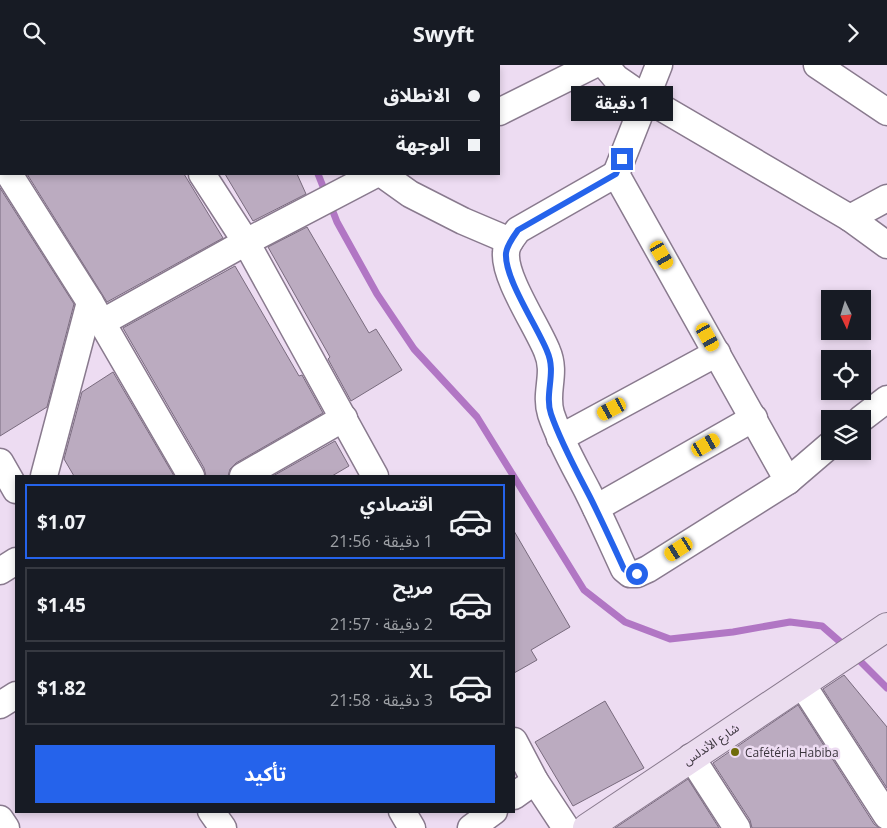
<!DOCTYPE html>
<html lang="ar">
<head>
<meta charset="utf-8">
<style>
  body { margin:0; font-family:"Open Sans","Noto Sans Arabic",sans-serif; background:#20242c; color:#f1f3f6; direction:rtl; height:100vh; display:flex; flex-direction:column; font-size:19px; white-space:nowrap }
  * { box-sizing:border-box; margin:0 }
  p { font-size:16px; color:#9ea1a6 }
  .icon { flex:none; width:28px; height:28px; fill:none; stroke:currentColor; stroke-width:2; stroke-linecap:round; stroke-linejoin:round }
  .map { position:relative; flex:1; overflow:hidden; direction:ltr }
  .sheet { position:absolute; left:15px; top:410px; width:500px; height:338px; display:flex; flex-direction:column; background:#171b24; border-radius:0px; box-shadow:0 2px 8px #0003; direction:rtl }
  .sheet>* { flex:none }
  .hud { position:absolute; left:0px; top:0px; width:500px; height:110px; box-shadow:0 2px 8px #0003; direction:rtl; display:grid; align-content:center; height:110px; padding:0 20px; background:#171b24 }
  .needle { width:32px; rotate:176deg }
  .tools { position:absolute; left:821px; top:225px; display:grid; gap:10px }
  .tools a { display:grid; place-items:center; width:50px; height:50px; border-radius:0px; background:#171b24; box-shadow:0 2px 8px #0003; font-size:25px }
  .end { position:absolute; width:22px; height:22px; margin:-11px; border:6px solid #2563eb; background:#fff; box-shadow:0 0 0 2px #fff }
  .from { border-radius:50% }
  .bubble { position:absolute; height:35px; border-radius:0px; background:#171b24; box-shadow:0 2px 8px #0003; font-size:16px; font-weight:700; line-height:35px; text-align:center; direction:rtl }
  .car { position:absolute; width:15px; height:30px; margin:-15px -8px; border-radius:6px; box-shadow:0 0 4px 1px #0007; background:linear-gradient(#f5c518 24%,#345 0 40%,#f5c518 0 76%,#345 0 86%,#f5c518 0) }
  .hud b { display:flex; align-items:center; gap:18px; height:48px; font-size:19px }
  .hud b+b { border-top:1px solid #363941 }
  .hud i { width:12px; height:12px; background:#f1f3f6 }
  ul { padding:9px 0 0; list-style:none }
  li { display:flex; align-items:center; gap:15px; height:75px; margin:0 10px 8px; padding:0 10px; border:2px solid #363941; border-radius:0px }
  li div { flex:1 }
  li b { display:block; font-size:19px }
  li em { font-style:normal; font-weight:700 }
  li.current { border-color:#2563eb }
  li>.icon { width:45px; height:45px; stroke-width:1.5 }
  .button { display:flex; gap:10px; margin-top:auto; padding:10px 20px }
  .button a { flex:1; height:58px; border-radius:0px; background:#2563eb; color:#fff; font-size:20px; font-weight:700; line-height:58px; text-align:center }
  header { display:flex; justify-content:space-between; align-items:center; height:65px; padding:0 20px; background:#171b24; font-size:22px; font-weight:700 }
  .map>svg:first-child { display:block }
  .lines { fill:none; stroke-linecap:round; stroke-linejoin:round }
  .stream { stroke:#b176c4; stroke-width:7 }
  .building { fill:#bbabc0; stroke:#796b7e }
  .street-casing { stroke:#897a8e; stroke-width:29 }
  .secondary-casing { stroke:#897a8e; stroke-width:30 }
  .street { stroke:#fff; stroke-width:26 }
  .secondary { stroke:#ebddef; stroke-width:28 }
  .route { stroke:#2563eb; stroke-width:6 }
  .poi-dot { fill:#6f6c0a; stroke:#eddcf2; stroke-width:2 }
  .labels { text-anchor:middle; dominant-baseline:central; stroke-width:5; stroke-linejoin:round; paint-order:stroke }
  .street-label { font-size:12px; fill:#3b353d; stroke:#eddcf2 }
  .poi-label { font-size:12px; fill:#3b353d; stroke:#eddcf2; text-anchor:start }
</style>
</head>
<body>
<header><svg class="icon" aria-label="forward" viewBox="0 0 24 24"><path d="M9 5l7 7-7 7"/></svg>Swyft<svg class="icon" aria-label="search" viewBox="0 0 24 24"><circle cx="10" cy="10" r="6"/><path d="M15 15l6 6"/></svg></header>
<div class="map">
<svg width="887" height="763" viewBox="0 0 887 763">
  <rect width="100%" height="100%" fill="#eddcf2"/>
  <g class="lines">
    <g class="stream">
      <polyline points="274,0 275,1"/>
      <polyline points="318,109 326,129"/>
      <polyline points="330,139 337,157 377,229 414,284 477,352 584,525 625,557 670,574 733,567 790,557 822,561 846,582"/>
      <polyline points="855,591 887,623"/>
    </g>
  </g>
  <g class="building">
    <polygon points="27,109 184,109 223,173 107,237"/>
    <polygon points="225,109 297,109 306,129 253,156"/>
    <polygon points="0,123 74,239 47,342 0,371"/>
    <polygon points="307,162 369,268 376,264 402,305 351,336 328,294 330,292 268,182"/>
    <polygon points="235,201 299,311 302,310 323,348 236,398 230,404 228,411 206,411 204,403 123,263"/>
    <polygon points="113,307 174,411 74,411 64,394 82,327"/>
    <polygon points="335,376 349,401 332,411 273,411"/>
    <polygon points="514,466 570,562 531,585 537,595 514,608"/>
    <polygon points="844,610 887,662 887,723 823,624"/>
    <polygon points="605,636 644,703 573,741 535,677"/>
    <polygon points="798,640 874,759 879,763 752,763 750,755 713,698"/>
    <polygon points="688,714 719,763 615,763"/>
  </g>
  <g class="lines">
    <g class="street-casing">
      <g id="street">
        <polyline points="136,0 137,1"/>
        <polyline points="327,0 328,1"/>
        <polyline points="605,0 616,13 645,33 850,153 887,180"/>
        <polyline points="659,0 616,109 788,416"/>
        <polyline points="817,0 887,47"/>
        <polyline points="499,47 593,0"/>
        <polyline points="9,109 90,237 191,411"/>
        <polyline points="202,109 246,177 375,411"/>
        <polyline points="382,109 410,129 463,156 510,176"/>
        <path d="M616,109L518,165C513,172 506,179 506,188C504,213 537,261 547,286C557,309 544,327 551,349C560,376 574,400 587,425C600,451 612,478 624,504L630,509H637L648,504L788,416L830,380"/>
        <polyline points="850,153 887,133"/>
        <polyline points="101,258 246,177 376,109"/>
        <polyline points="861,354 887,334"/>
        <polyline points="560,373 717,288"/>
        <polyline points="0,397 16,425"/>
        <polyline points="44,411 90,237"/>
        <polyline points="243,411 344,353"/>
        <polyline points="596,443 754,353"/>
        <polyline points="0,506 16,496"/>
        <polyline points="802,619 887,751"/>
        <polyline points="0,640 16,630"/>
        <polyline points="514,676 535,716 566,763"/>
        <polyline points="691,692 737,763"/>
        <polyline points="514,731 535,716"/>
        <polyline points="211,746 223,763"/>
        <polyline points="402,746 412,763"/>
        <polyline points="0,754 6,763"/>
        <polyline points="471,763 494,746"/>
      </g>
    </g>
    <g class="secondary-casing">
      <polyline id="secondary" points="587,763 887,562"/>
    </g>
    <use href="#street" class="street"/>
    <use href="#secondary" class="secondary"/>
  </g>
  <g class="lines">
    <path class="route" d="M622,94L616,109L518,165C513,172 507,180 506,188C504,213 537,261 547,286C557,308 544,328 551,349C561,378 576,405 590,432C602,456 613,480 624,504L630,509H637"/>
  </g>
  <circle class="poi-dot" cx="735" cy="687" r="5"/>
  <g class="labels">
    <g class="street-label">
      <text transform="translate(711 679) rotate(-34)">شارع الأندلس</text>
    </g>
    <g class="poi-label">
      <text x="745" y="687">Cafétéria Habiba</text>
    </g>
  </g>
</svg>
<div class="tools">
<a><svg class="needle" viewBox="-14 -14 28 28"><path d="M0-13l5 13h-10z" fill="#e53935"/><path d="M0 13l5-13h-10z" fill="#9ea1a6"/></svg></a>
<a><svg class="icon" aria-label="locate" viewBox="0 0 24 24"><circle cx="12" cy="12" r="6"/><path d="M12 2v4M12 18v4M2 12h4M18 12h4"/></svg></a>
<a><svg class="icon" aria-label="layers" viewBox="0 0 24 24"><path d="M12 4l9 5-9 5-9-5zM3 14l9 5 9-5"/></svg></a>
</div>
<i class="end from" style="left:637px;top:509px"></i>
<i class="end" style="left:622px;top:94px"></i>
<div class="bubble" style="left:571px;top:21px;width:102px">1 دقيقة</div>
<i class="car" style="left:662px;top:190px;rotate:150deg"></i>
<i class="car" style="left:708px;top:272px;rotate:151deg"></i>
<i class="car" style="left:612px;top:344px;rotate:242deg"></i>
<i class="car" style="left:706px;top:380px;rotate:60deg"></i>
<i class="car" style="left:679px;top:484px;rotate:237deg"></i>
<div class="hud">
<b><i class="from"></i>الانطلاق</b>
<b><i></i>الوجهة</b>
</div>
<section class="sheet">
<ul>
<li class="current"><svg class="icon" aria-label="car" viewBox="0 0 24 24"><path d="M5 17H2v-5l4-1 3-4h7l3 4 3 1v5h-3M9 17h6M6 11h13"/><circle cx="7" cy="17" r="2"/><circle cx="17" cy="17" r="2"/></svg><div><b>اقتصادي</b><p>1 دقيقة · 21:56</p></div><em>$1.07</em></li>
<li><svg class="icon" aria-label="car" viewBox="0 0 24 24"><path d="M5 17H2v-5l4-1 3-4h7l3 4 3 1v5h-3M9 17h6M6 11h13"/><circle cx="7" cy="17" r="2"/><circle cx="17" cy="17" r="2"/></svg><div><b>مريح</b><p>2 دقيقة · 21:57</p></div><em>$1.45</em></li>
<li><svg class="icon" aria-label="car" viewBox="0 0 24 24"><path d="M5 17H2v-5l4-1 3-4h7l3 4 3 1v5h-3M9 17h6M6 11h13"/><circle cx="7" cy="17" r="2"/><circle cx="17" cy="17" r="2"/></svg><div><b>XL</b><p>3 دقيقة · 21:58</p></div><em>$1.82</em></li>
</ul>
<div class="button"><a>تأكيد</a></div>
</section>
</div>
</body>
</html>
